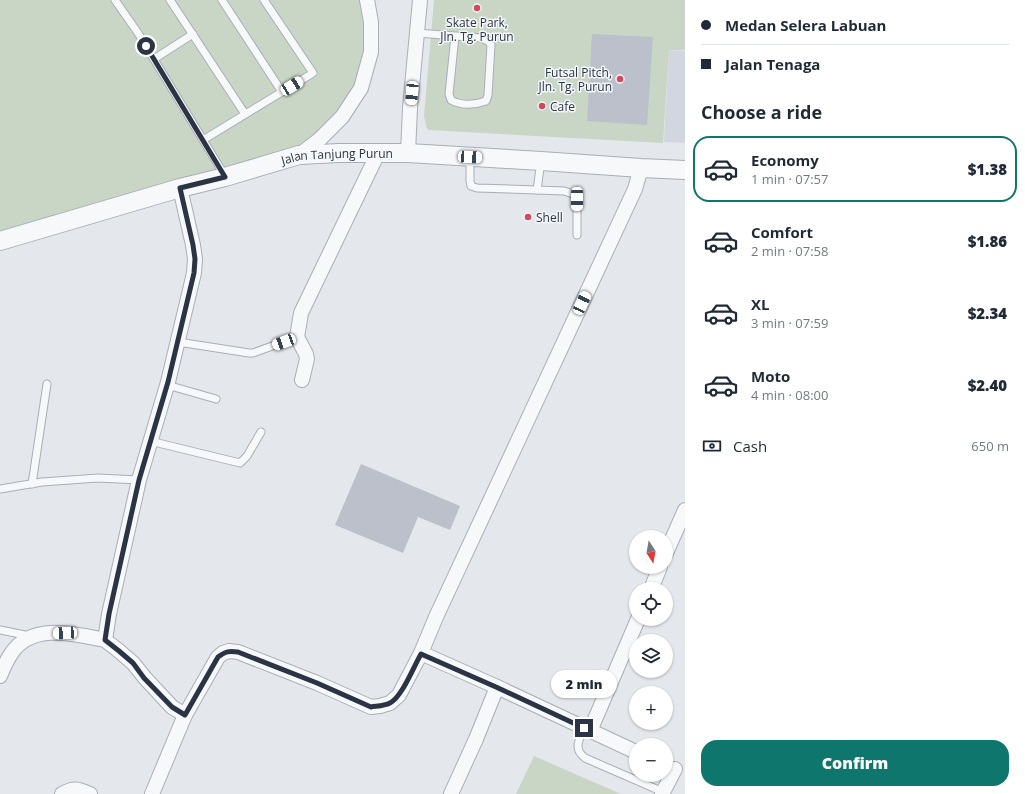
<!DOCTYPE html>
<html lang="en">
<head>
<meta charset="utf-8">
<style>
  body { margin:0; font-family:"Open Sans",sans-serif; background:#f6f6f7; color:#1f2937; height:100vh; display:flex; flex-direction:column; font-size:15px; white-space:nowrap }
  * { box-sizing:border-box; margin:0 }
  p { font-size:13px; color:#747a83 }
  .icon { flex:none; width:22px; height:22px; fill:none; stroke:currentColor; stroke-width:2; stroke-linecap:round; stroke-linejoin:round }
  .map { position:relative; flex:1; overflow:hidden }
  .side { display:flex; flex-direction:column; background:#fff; width:340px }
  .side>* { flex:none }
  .top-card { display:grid; align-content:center; height:88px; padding:0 16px; background:#fff }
  .needle { width:26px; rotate:169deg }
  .tools { position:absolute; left:629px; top:530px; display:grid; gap:8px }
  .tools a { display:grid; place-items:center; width:44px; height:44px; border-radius:50%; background:#fff; box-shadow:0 1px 3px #0004; font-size:20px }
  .end { position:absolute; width:18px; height:18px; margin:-9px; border:5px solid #2b3445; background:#fff; box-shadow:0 0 0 2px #fff }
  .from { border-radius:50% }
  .bubble { position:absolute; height:28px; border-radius:14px; background:#fff; box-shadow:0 1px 3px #0004; font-size:13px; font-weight:800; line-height:28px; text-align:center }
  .car { position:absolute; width:12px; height:24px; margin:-12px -6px; border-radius:5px; box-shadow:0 0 3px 1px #0007; background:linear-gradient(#fff 24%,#345 0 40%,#fff 0 76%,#345 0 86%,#fff 0) }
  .top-card b { display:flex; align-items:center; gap:14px; height:38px; font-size:15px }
  .top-card b+b { border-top:1px solid #e0e1e3 }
  .top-card i { width:10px; height:10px; background:#1f2937 }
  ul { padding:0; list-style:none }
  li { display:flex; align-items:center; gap:12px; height:66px; margin:0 8px 6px; padding:0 8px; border:2px solid transparent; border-radius:16px }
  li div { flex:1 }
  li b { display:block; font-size:15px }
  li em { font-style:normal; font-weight:800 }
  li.on { border-color:#0f766e }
  li>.icon { width:36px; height:36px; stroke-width:1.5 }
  h2 { padding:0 16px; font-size:18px; line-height:48px }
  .pay { display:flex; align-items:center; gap:10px; height:44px; padding:0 16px; font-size:15px }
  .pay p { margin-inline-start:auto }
  .cta { display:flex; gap:8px; margin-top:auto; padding:8px 16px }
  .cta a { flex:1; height:46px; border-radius:16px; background:#0f766e; color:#fff; font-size:16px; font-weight:800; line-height:46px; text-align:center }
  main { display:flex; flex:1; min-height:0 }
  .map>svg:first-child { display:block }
  .built { fill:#d2d6de }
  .green { fill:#c9d6c5 }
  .building { fill:#bbc0ca }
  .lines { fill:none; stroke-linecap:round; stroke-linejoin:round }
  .service-casing { stroke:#a9aeb7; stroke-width:9 }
  .minor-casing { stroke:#a9aeb7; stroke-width:16 }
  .tertiary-casing { stroke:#a9aeb7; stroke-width:20 }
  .service { stroke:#f7f8fa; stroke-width:7 }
  .minor { stroke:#f7f8fa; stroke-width:14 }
  .tertiary { stroke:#f7f8fa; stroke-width:18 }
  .route { stroke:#2b3445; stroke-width:5 }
  .poi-dot { fill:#d1495b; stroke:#f4f6f9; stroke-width:1.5 }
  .labels { text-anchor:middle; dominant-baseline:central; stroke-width:3; stroke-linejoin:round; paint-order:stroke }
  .poi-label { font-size:12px; fill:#2b3445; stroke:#f4f6f9; text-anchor:start }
  .street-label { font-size:12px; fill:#2b3445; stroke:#f4f6f9 }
</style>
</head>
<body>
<main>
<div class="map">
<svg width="685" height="794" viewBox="0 0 685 794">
  <rect width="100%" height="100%" fill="#e4e7ec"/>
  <polygon class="built" points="669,50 685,51 685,143 664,142"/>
  <g class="green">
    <polygon points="0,0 361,0 365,24 365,52 356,85 339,113 318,136 295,150 0,235"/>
    <polygon points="434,0 685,0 685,50 669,50 663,143 428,130 426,126 424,116"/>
    <polygon points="534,756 621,794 516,794"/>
  </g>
  <g class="building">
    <polygon points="592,34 653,37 647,125 587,121"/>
    <polygon points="361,464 460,506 450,530 418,517 403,553 335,525"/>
  </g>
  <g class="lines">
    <g class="service-casing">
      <g id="service">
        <polyline points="115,0 138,33 225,176"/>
        <polyline points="170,0 245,114"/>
        <polyline points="222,0 282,92"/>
        <path d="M417,33L481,38L488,41L491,45L488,95L486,101C475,105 461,106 451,100L449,94L455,36"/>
        <polyline points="154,59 193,34"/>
        <polyline points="203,140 313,73 264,0"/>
        <polyline points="470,157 470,181 471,186 477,188 537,190 541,161"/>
        <polyline points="537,190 564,191 573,194 577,199 577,235"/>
        <polyline points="178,342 249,353 253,353 297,337"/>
        <polyline points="167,385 216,399"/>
        <polyline points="150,441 240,463 247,456 261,432"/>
        <polyline points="32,484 47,384"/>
        <polyline points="0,489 42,482 98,478 139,480"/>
        <polyline points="0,630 30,636"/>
        <path d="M584,728C579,740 573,749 585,758L663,792"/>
      </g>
    </g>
    <g class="minor-casing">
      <g id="minor">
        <polyline points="408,153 410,108 420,0"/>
        <polyline points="299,155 320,139 342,117 361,88 371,52 371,22 367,0"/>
        <polyline points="180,188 193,245 195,259 194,273 168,382 139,480 109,614 105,640 119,651 133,663 145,678 172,707 185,715 218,657 223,653 229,651 238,652 317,683 371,707 380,706 390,703 399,695 421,653 436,617 635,189 641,168"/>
        <polyline points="302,380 307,359 306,354 297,337 301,313 378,153"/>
        <polyline points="666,553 685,510"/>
        <polyline points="651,589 660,567"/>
        <polyline points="421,653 497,687 636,752"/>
        <path d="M0,676C3,669 6,661 11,654C31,622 75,634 105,640"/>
        <polyline points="590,731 638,619"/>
        <path d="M62,794C74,787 78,789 90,794"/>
        <polyline points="152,794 185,715"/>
        <polyline points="451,794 476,739 497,687"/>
        <polyline points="662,794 675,769"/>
      </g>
    </g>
    <g class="tertiary-casing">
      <g id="tertiary">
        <path id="s1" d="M0,241L180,188L225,177L299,155L339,153H408L541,161L641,168L685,170"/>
      </g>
    </g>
    <use href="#service" class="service"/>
    <use href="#minor" class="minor"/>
    <use href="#tertiary" class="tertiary"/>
  </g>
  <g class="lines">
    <path class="route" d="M146,46L225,177L180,188L193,245L195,259L194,273L168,382L139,480L109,614L105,640L119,651L133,663L144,678L172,707L185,715L218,657C226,651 229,651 238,652L317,683L371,707C377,706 384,706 390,703C402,697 414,666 421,654L496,687L584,728"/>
  </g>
  <g class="poi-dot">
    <circle cx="477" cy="8" r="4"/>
    <circle cx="620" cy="79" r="4"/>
    <circle cx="542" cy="106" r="4"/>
    <circle cx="528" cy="217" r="4"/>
  </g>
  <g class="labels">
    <g class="poi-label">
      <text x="477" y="22" text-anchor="middle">Skate Park,<tspan x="477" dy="14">Jln. Tg. Purun</tspan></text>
      <text x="612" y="72" text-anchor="end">Futsal Pitch,<tspan x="612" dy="14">Jln. Tg. Purun</tspan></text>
      <text x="550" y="106">Cafe</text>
      <text x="536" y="217">Shell</text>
    </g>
    <g class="street-label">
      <text stroke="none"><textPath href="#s1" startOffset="349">Jalan Tanjung Purun</textPath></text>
    </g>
  </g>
</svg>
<div class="tools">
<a><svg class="needle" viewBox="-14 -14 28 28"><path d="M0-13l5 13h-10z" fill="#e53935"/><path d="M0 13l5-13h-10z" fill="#747a83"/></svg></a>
<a><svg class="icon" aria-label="locate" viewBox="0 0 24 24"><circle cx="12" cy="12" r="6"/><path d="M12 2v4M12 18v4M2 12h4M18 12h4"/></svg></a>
<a><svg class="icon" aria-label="layers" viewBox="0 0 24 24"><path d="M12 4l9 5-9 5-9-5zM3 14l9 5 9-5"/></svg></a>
<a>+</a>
<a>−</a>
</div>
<i class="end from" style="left:146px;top:46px"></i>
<i class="end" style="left:584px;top:728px"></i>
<div class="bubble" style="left:551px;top:670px;width:66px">2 min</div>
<i class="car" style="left:292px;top:86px;rotate:58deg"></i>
<i class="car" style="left:412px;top:93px;rotate:185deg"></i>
<i class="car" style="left:470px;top:157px;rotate:93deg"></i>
<i class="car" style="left:577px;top:199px;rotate:180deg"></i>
<i class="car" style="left:582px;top:303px;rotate:25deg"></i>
<i class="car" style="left:284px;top:342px;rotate:250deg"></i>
<i class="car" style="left:65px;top:633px;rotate:267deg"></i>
</div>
<section class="side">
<div class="top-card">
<b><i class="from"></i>Medan Selera Labuan</b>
<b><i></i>Jalan Tenaga</b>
</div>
<h2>Choose a ride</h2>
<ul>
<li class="on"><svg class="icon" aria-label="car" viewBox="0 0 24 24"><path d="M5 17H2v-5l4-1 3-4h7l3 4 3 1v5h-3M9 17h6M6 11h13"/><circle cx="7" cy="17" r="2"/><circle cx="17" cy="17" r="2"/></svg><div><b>Economy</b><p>1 min · 07:57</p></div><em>$1.38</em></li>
<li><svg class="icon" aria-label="car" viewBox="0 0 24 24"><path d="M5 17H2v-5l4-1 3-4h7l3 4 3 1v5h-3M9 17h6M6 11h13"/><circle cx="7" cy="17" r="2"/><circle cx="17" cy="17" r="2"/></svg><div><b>Comfort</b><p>2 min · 07:58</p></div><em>$1.86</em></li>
<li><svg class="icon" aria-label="car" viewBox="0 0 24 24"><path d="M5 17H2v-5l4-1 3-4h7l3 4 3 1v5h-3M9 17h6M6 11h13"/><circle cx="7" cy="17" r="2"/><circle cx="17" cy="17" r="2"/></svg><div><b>XL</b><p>3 min · 07:59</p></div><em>$2.34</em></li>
<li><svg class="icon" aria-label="car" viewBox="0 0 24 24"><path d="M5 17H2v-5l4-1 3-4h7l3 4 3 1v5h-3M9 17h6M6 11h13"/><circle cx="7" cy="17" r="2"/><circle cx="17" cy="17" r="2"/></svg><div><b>Moto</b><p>4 min · 08:00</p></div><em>$2.40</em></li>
</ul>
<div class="pay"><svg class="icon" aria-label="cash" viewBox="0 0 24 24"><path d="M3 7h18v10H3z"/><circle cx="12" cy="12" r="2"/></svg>Cash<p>650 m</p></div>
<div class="cta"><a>Confirm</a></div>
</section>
</main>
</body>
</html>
